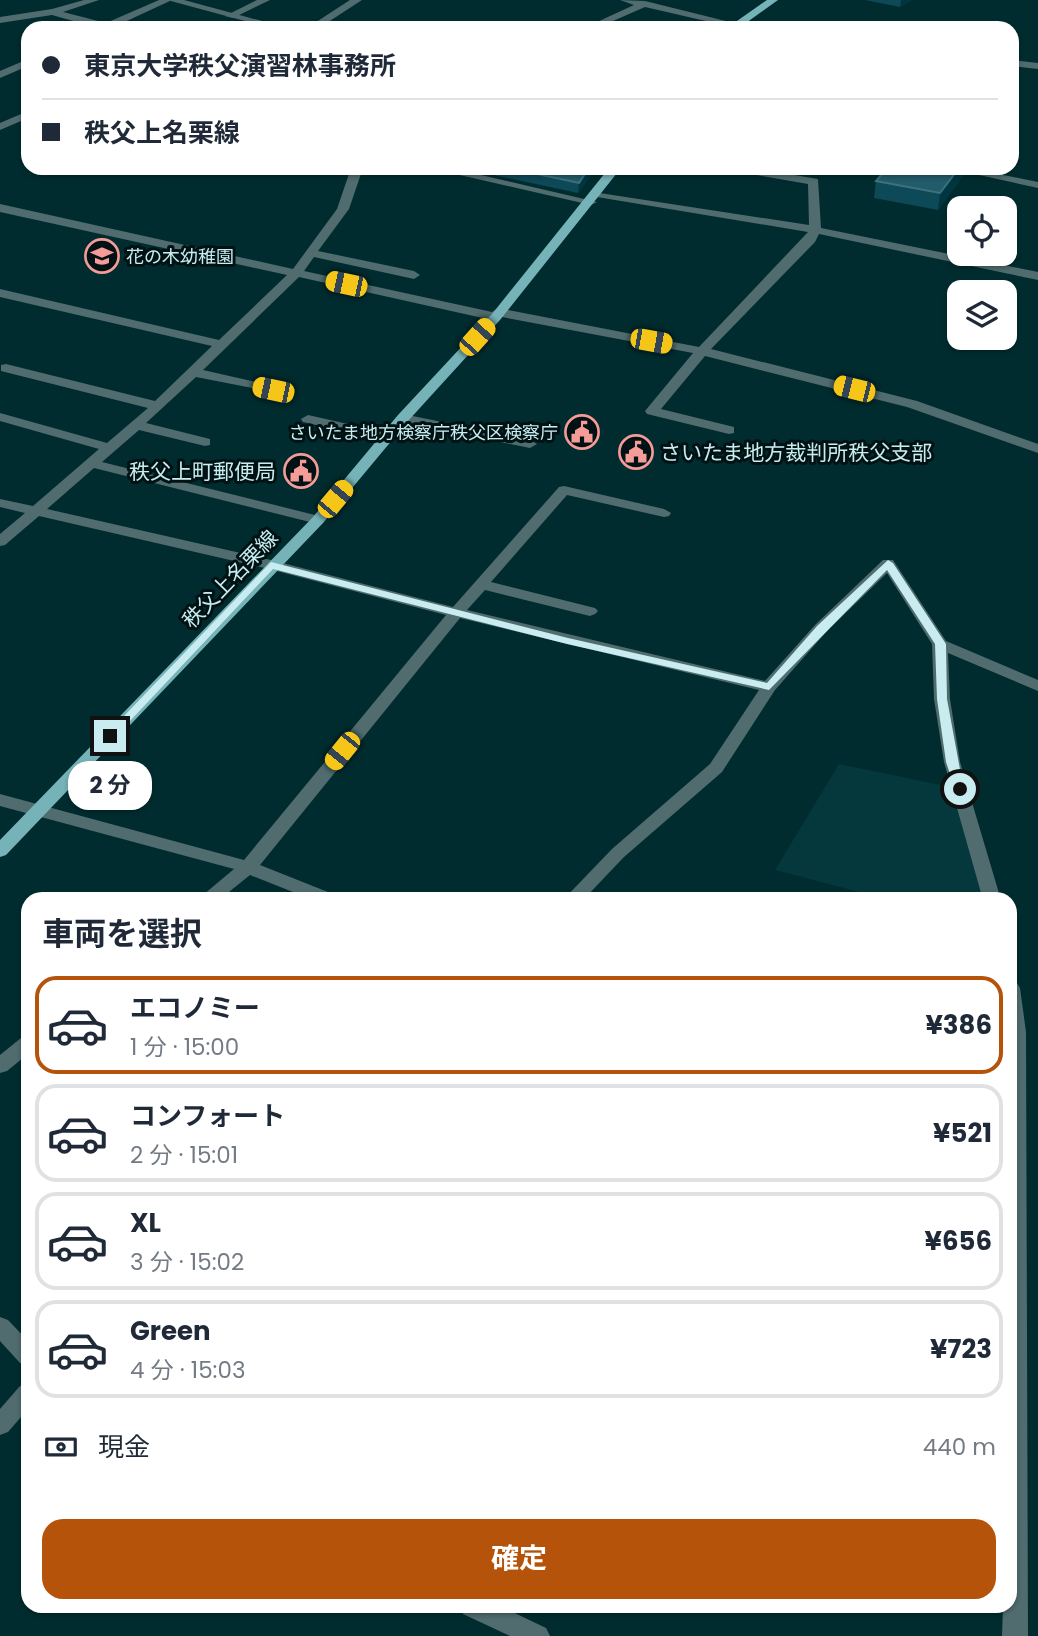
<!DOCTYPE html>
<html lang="ja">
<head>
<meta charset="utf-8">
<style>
  body { margin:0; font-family:Poppins,"Noto Sans JP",sans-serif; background:#f6f6f7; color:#1f2937; height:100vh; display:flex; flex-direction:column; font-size:26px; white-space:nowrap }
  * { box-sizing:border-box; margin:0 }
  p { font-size:23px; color:#747a83 }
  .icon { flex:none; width:38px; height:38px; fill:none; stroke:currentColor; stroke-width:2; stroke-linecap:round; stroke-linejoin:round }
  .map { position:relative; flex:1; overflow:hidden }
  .panel { position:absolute; left:21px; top:892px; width:996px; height:721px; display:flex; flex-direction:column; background:#fff; border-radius:21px; box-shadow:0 2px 5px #0004 }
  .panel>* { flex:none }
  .top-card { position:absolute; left:21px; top:21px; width:998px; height:154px; border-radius:21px; box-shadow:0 2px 5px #0004; display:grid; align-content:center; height:154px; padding:0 21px; background:#fff }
  .controls { position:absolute; left:947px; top:196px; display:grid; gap:14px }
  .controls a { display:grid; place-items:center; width:70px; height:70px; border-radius:14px; background:#fff; box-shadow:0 2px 5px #0004; font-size:35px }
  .end { position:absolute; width:32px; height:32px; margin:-16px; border:9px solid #c8ecef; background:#111; box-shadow:0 0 0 4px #111 }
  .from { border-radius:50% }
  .bubble { position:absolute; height:49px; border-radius:21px; background:#fff; box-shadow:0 2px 5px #0004; font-size:23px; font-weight:700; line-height:49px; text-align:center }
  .car { position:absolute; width:21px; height:42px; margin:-21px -10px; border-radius:9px; box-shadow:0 0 5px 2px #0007; background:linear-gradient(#f5c518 24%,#345 0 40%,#f5c518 0 76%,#345 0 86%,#f5c518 0) }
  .top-card b { display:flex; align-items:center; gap:24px; height:66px; font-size:26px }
  .top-card b+b { border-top:2px solid #e0e1e3 }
  .top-card i { width:18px; height:18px; background:#1f2937 }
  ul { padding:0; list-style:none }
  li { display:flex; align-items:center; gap:21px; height:98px; margin:0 14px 10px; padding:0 7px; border:4px solid #e0e1e3; border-radius:21px }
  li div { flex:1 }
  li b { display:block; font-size:26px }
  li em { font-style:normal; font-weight:700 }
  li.on { border-color:#b45309 }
  li>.icon { width:63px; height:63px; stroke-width:1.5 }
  h2 { padding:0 21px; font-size:32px; line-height:84px }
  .pay { display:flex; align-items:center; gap:18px; height:77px; padding:0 21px; font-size:26px }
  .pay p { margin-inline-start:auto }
  .button { display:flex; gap:14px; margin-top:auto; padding:14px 21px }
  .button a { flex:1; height:80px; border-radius:21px; background:#b45309; color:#fff; font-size:28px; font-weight:700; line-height:80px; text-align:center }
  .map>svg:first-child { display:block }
  .built { fill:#04383c }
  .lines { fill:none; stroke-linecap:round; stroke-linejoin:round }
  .minor { fill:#506c6e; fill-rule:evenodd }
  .tertiary { fill:#506c6e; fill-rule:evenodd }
  .primary { fill:#76b3b8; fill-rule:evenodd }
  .wall { fill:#0e4958 }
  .shaded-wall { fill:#003641 }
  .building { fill:#225b69; stroke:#3c727e; stroke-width:2 }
  .route { fill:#c8ecef }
  .labels { text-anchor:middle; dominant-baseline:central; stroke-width:6; stroke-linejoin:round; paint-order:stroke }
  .far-poi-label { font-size:18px; fill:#c8ecef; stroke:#001214; text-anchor:start }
  .poi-label { font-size:21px; fill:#c8ecef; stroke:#001214; text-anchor:start }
  .street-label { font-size:21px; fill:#c8ecef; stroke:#001214 }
</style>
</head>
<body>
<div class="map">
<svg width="1038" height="1636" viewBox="0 0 1038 1636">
  <rect width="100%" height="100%" fill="#012c2f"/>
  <polygon class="built" points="839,764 960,789 991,899 886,899 775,870"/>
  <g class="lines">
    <g class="minor">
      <polygon points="84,0 99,0 63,12 106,23 159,0 172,0 116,26 117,28 98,28 52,15 0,23 0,17 52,9"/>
      <polygon points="257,0 270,0 233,18 225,16"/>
      <polygon points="350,0 362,0 319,28 307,28"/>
      <polygon points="620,0 645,1 754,28 736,28 645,7 597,28 584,28 634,5"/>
      <polygon points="28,59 28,66 0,78 0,71"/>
      <polygon points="1012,60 1038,63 1038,69 1012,66"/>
      <polygon points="28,111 28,118 0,130 0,123"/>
      <polygon points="351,168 363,168 349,209 318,251 414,271 420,275 414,279 314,257 304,271 492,312 498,308 699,347 808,232 597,197 593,196 593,192 809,225 808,184 733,171 727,168 754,168 818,179 821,228 1038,272 1038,280 819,234 815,242 711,349 917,401 1038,444 1038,453 907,407 705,356 661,409 734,427 734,433 729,434 647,414 645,411 693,353 502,317 496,321 299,277 203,370 278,387 278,393 196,377 146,423 210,439 210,445 205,446 139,430 102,462 323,517 325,520 323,523 318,524 94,468 47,509 271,560 453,607 559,487 564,486 664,509 671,513 669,516 664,517 567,495 491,582 595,608 598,611 595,614 590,616 485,590 467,610 765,681 815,625 883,560 893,560 946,641 1038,680 1038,691 948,653 950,699 960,762 1001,900 983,900 944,762 934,699 932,644 887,573 827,631 775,690 722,772 624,857 583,900 563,900 612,849 710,764 759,690 460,618 260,865 338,896 341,900 313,900 250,875 219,900 197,900 234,869 0,806 0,794 244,860 446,615 269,569 39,516 5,545 0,546 0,534 25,513 0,507 0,499 33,506 99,449 0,421 0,413 107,443 148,408 1,371 1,365 6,364 155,401 212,346 0,297 0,289 219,340 287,275 0,212 0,204 293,269 337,209"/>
      <polygon points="429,168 451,168 597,202 591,205"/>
      <polygon points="403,414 530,440 537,444 530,448 398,421 398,415"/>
      <polygon points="308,415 392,434 394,437 387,441 303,422 301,419"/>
      <polygon points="1010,981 1017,983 1020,988 1026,1032 1028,1636 1002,1636 1003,1606 1010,1606"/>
      <polygon points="28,1036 28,1054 7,1071 0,1073 0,1055 21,1038"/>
      <polygon points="28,1383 28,1409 8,1432 0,1435 0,1409 20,1386"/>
    </g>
    <g class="tertiary">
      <polygon points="167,0 184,0 288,28 271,28"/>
      <polygon points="947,168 970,168 1038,182 1038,188"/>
      <polygon points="0,1317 8,1320 28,1341 28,1365 20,1363 0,1341"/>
      <polygon points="460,1606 500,1606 546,1628 550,1636 510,1636 463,1614"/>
    </g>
    <g class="primary">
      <polygon points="767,0 778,0 739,28 727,28"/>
      <polygon points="609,168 621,168 500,320 408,421 323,523 6,855 0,857 0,840 313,517 398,415 492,314"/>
    </g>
  </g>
  <g class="wall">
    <polygon points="865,0 912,0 900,7"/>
    <polygon points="484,168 596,168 578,193 484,173"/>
    <polygon points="887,168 965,168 964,174 938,210 874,198 876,181"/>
  </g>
  <g class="shaded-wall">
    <polygon points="901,0 912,0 900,7"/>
    <polygon points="589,168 596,168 578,193 579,183"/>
    <polygon points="959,168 965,168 964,174 938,210 940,193"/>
  </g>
  <g class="building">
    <polygon points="509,168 589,168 579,183"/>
    <polygon points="887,168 959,168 940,193 876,181"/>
  </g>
  <polygon class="route" points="888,560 893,563 946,644 947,699 964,791 955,789 946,762 937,699 935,644 887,570 769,690 567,644 273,569 114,738 105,736 271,562 568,638 767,683 817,626"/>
  <defs>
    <g id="school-ring" transform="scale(1.75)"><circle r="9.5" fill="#001214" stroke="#f59b98" stroke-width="1.5"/><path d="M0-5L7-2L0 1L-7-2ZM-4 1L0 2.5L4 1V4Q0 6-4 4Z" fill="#f59b98"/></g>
    <g id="civic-ring" transform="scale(1.75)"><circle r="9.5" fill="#001214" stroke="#f59b98" stroke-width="1.5"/><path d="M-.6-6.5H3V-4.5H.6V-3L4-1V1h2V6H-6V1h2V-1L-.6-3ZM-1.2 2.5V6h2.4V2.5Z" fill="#f59b98"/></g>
  </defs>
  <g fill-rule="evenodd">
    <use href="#school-ring" x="102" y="256"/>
    <use href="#civic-ring" x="582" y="432"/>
    <use href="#civic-ring" x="636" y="452"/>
    <use href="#civic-ring" x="301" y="471"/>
  </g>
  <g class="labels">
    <g class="far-poi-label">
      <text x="126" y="256">花の木幼稚園</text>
      <text x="558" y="432" text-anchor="end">さいたま地方検察庁秩父区検察庁</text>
    </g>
    <g class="poi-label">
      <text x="660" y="452">さいたま地方裁判所秩父支部</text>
      <text x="276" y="471" text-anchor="end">秩父上町郵便局</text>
    </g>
    <g class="street-label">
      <text transform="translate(230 579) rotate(-46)">秩父上名栗線</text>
    </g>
  </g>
</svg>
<div class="controls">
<a><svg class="icon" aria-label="locate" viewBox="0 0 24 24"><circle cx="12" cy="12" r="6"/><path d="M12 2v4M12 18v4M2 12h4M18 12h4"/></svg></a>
<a><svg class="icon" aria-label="layers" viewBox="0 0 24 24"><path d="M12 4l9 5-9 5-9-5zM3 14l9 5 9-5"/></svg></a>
</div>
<i class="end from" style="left:960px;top:789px"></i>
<i class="end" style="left:110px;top:736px"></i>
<div class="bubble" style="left:68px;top:761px;width:84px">2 分</div>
<i class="car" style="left:346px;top:284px;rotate:282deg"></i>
<i class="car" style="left:477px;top:337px;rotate:42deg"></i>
<i class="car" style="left:651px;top:341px;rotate:100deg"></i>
<i class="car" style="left:854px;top:389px;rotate:284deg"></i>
<i class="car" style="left:273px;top:390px;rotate:282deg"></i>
<i class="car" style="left:335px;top:499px;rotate:40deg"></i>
<i class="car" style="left:342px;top:751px;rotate:219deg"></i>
<div class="top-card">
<b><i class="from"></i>東京大学秩父演習林事務所</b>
<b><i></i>秩父上名栗線</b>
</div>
<section class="panel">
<h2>車両を選択</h2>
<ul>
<li class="on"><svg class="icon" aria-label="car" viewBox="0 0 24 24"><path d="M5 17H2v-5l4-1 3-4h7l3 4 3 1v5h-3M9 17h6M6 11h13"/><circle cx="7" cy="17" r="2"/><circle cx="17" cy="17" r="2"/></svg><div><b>エコノミー</b><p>1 分 · 15:00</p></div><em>¥386</em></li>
<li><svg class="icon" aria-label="car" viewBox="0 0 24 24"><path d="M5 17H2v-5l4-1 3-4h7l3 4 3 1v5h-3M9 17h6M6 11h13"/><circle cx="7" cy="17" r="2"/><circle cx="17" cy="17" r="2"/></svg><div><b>コンフォート</b><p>2 分 · 15:01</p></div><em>¥521</em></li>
<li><svg class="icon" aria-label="car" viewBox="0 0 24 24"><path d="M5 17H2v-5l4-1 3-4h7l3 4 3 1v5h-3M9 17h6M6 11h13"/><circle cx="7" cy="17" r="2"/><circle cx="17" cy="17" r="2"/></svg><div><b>XL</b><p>3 分 · 15:02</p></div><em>¥656</em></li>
<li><svg class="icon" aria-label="car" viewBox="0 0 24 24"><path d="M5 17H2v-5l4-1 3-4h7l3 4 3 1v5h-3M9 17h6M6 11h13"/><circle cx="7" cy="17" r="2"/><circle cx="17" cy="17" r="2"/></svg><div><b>Green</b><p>4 分 · 15:03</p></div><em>¥723</em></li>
</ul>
<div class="pay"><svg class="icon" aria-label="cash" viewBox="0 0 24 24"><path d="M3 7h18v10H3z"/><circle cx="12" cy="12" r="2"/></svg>現金<p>440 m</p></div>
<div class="button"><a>確定</a></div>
</section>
</div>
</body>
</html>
